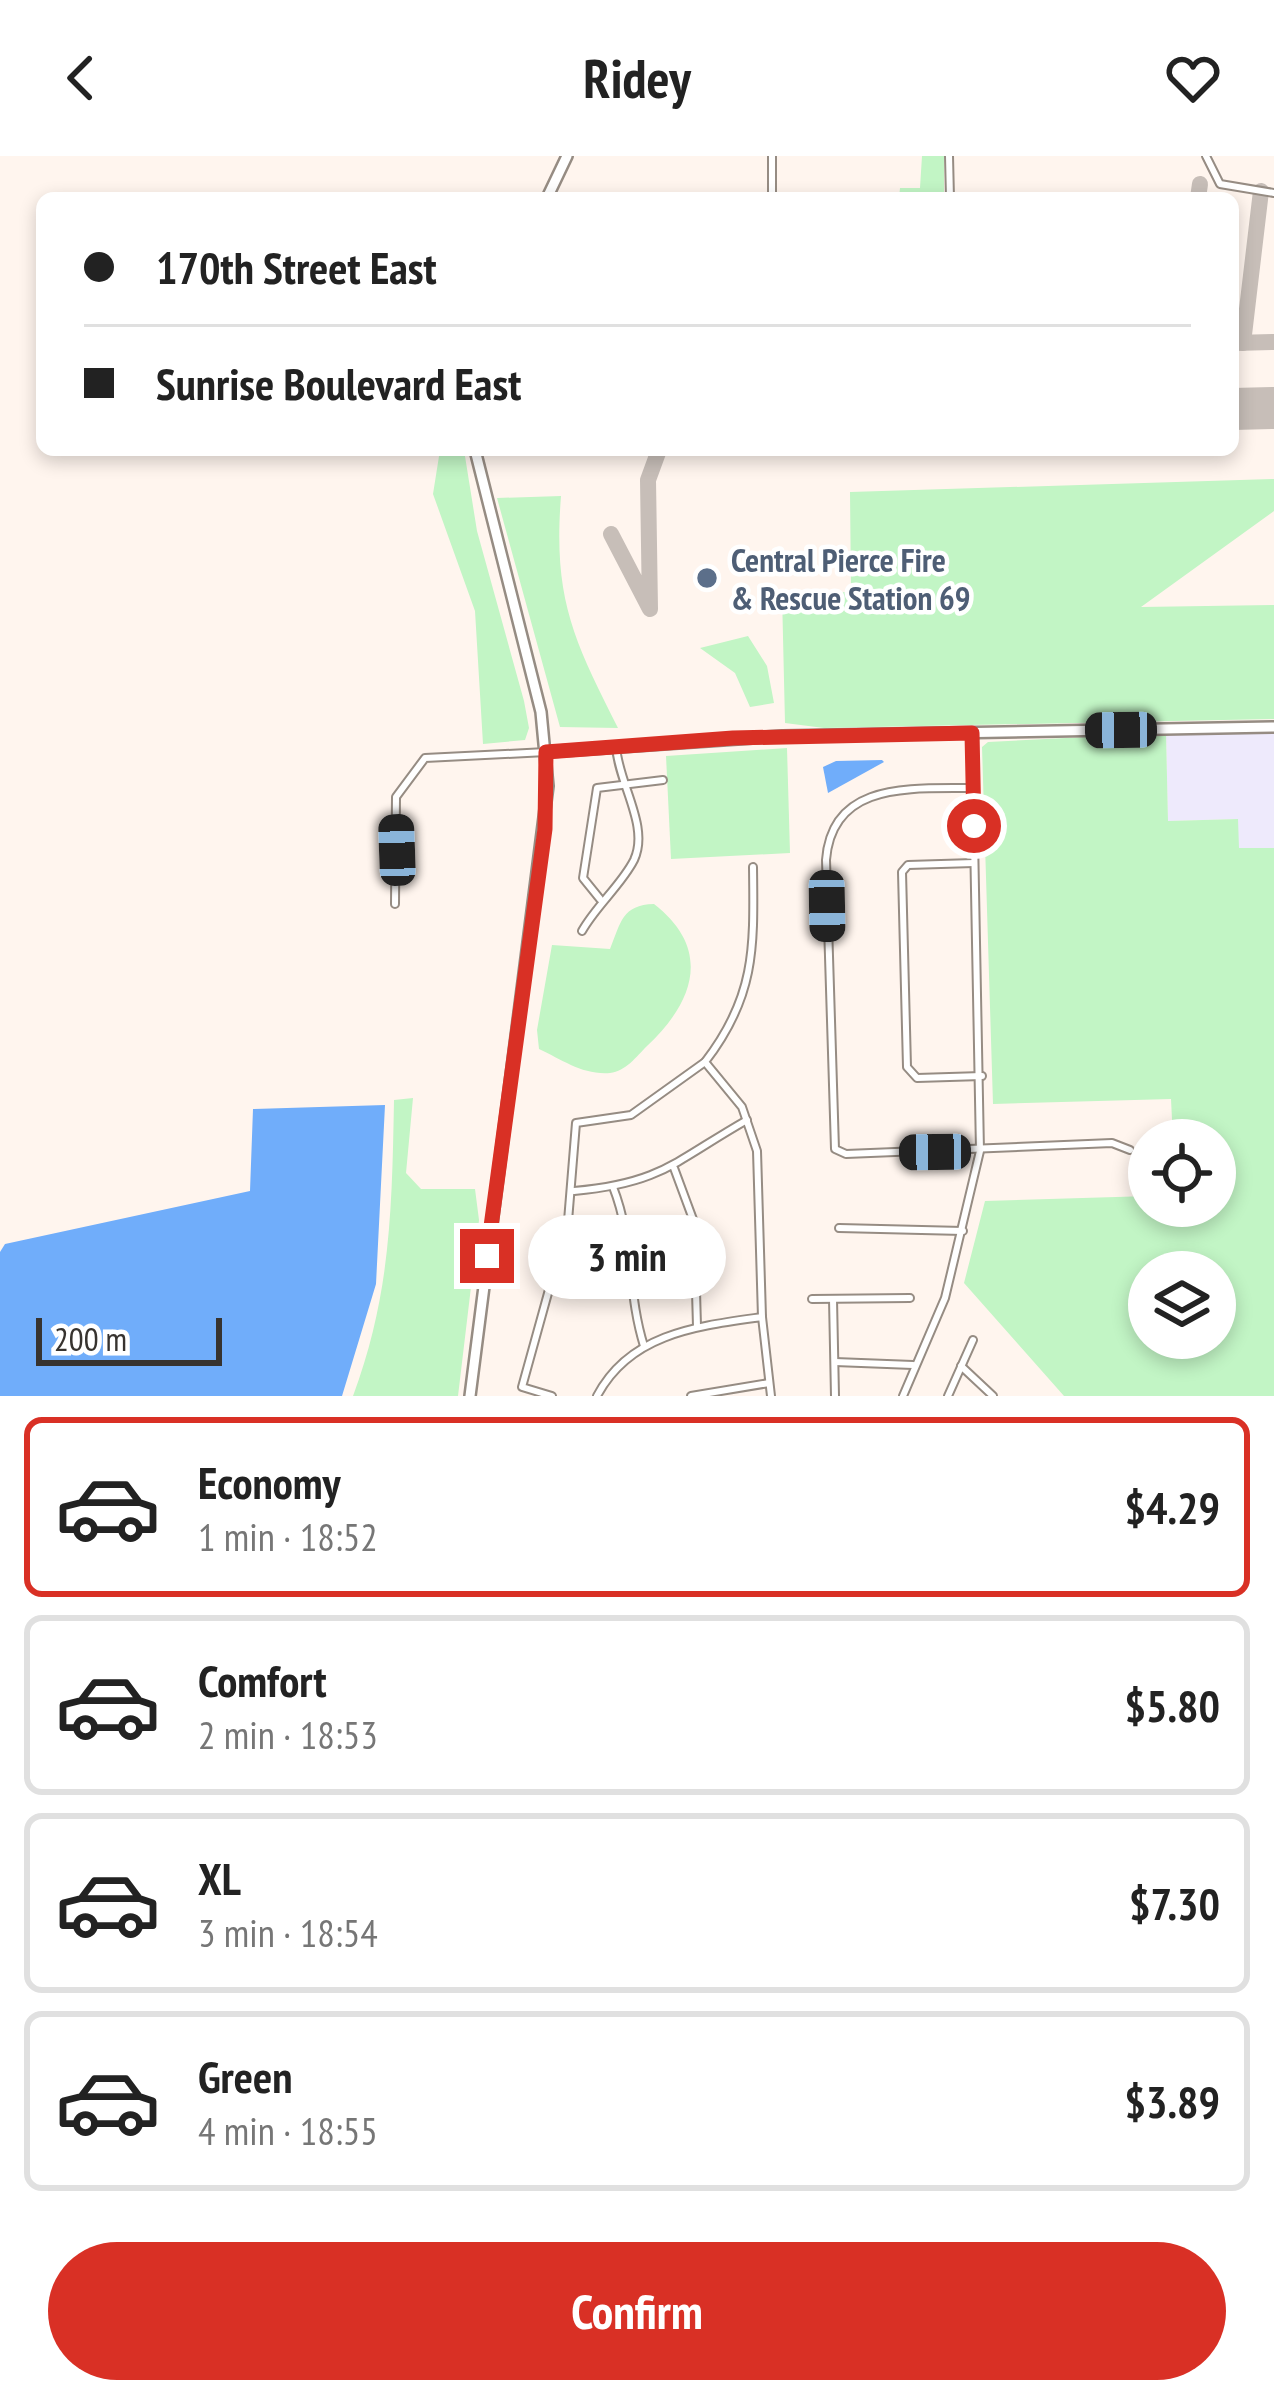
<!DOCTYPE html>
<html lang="en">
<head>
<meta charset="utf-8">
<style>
  body { margin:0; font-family:"PT Sans Narrow",sans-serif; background:#f2f2f2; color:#222; height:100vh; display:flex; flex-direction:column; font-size:45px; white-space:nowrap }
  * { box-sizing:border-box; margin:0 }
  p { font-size:39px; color:#767676 }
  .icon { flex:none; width:66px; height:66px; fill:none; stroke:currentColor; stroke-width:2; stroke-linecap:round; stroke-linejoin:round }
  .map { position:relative; height:1240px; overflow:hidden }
  .drawer { display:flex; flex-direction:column; background:#fff; flex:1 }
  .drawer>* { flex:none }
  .banner { position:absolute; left:36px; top:36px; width:1203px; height:264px; border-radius:18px; box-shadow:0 6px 18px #0003; display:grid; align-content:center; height:264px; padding:0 48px; background:#fff }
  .fabs { position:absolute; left:1128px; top:963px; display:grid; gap:24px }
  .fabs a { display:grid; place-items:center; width:108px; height:108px; border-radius:50%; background:#fff; box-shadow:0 6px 18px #0003; font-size:60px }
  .scale { position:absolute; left:36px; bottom:30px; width:186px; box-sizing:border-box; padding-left:12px; border:6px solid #37332f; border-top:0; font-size:33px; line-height:42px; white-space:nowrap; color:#37332f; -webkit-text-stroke:9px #fff; paint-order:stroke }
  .end { position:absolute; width:54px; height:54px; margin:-27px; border:15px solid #d93025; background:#fff; box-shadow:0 0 0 6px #fff }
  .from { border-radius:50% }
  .bubble { position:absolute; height:84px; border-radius:42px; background:#fff; box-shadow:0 6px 18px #0003; font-size:39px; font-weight:700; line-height:84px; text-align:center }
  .car { position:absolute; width:36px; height:72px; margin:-36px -18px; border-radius:15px; box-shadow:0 0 9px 3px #0007; background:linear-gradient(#222 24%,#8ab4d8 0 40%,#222 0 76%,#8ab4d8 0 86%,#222 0) }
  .banner b { display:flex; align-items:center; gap:42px; height:114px; font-size:45px }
  .banner b+b { border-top:3px solid #e0e0e0 }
  .banner i { width:30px; height:30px; background:#222 }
  ul { padding:21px 0 0; list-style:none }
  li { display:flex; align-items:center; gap:36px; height:180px; margin:0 24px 18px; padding:0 24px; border:6px solid #e0e0e0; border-radius:18px }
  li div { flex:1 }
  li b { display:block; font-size:45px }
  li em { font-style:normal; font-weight:700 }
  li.active { border-color:#d93025 }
  li>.icon { width:108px; height:108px; stroke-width:1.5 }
  .action { display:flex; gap:24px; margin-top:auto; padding:24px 48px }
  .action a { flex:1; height:138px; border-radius:72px; background:#d93025; color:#fff; font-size:48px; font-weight:700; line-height:138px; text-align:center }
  header { display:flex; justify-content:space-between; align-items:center; height:156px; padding:0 48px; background:#fff; font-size:54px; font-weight:700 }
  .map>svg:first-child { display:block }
  .industrial { fill:#eeeafc }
  .green { fill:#c2f5c5; fill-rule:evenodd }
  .water { fill:#70adfa }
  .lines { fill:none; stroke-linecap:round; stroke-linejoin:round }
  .taxiway { stroke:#c7beb8; stroke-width:16 }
  .runway { stroke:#c7beb8; stroke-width:42 }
  .street-casing { stroke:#968c83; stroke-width:10 }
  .secondary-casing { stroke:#968c83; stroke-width:14 }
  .street { stroke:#fff; stroke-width:6 }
  .secondary { stroke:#fff; stroke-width:9 }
  .route { stroke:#d93025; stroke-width:15 }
  .service-dot { fill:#5c6f8a; stroke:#fff; stroke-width:4.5 }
  .labels { text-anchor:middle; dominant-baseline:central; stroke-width:9; stroke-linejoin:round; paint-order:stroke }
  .service-label { font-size:33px; font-weight:bold; fill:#4e5e75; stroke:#fff; text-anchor:start }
</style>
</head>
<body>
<header><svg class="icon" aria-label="back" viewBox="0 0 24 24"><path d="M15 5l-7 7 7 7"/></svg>Ridey<svg class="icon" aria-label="heart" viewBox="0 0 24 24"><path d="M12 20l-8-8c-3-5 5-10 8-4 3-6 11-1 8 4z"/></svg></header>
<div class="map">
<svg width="1274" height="1240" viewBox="0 0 1274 1240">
  <rect width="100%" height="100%" fill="#fff5ee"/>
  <polygon class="industrial" points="1274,575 1274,692 1238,693 1237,663 1168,665 1166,577"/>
  <g class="green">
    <polygon points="922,0 944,0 944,42 899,42 900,32 920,32"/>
    <polygon points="440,294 464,294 477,375 524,545 529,572 525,584 483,588 475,455 433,338"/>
    <polygon points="1274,323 1274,355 1141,451 1274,449 1274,563 824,572 785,567 782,438 851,436 850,336"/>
    <path d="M561,340C553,442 573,483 618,572L560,571L497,342Z"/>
    <polygon points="748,480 767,510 774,547 750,551 735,517 700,492"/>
    <path d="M1166,577L1168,665L1238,663L1239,692H1274V1240H1064L964,1127L985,1045L1149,1040V1050H1215V984H1173L1171,943L993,948L982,591L988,586ZM1149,1116H1215V1182H1149Z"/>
    <polygon points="787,592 790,697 671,703 666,600"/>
    <path d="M654,748C712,793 695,845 647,890C636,901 626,915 610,917C582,919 563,904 539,893L537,874L552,789L610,793C621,766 622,749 654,748Z"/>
    <path d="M413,942L406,1017L421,1033H475L479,1064L458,1240H353C391,1138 392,1051 394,944Z"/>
  </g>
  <g class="water">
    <polygon points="836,605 882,604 884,606 828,637 823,611"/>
    <polygon points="385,949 376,1128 342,1240 0,1240 0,1096 5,1088 250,1035 253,953"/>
  </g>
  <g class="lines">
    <g class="taxiway">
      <polyline points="1198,42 1200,28"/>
      <polyline points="1234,187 1274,186"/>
      <polyline points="1243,187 1261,35"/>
      <polyline points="611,378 650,453 648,324 659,294"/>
    </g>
    <polyline class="runway" points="1233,253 1274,252"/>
    <g class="street-casing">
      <g id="street">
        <polyline points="772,0 772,42"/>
        <polyline points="949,0 950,42"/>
        <polyline points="1206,0 1220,28 1274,37"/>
        <path d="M973,632C913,633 832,624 826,704L835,993L846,998L1112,987L1130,994"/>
        <polyline points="974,707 908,709 902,716 907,911 917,922 982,920"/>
        <path d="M753,711C754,791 756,840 705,906L742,951L757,995L762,1161L771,1240"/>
        <polyline points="600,743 583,722 597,632 663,624"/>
        <polyline points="395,748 396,641 425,602 546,596"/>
        <path d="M582,775C596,750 622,728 634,704C650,670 618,627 616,590"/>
        <polyline points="674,1012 694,1066 697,1170"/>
        <path d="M613,1031C634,1084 627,1136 644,1190"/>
        <path d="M574,1035C662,1027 675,1005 747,964"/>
        <polyline points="839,1072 963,1075"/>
        <polyline points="812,1143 910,1142"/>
        <polyline points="833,1143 835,1240"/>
        <polyline points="835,1206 913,1209"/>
        <polyline points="961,1210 993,1240"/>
        <polyline points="552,1240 522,1231 568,1065 576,967 631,959 705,906"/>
        <path d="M597,1240C630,1177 698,1170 762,1161"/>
        <polyline points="691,1240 769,1227"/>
        <polyline points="903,1240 945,1142 980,995 972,577"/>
        <polyline points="948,1240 973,1184"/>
      </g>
    </g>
    <g class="secondary-casing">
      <g id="secondary">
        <polyline points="547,42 567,0"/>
        <polyline points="546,596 782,580 1274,571"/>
        <polyline points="470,1240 548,630 541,556 475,294"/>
      </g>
    </g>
    <use href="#street" class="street"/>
    <use href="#secondary" class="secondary"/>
  </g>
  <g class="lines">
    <polyline class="route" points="487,1100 545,673 546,596 733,582 972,577 974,670"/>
  </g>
  <circle class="service-dot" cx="707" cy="422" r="12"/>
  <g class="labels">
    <g class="service-label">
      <text x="731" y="403">Central Pierce Fire<tspan x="731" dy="38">&amp; Rescue Station 69</tspan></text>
    </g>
  </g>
</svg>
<div class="fabs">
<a><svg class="icon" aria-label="locate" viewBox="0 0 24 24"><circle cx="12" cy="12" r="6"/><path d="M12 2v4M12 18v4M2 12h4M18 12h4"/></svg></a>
<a><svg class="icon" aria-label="layers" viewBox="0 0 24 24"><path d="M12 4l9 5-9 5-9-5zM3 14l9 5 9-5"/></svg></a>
</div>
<div class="scale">200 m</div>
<i class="end from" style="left:974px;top:670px"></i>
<i class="end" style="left:487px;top:1100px"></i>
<div class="bubble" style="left:528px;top:1059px;width:198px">3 min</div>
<i class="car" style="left:1121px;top:574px;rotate:269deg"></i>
<i class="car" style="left:397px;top:694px;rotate:358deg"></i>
<i class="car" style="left:827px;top:750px;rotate:179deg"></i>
<i class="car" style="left:935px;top:996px;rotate:269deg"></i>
<div class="banner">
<b><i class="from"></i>170th Street East</b>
<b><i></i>Sunrise Boulevard East</b>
</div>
</div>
<section class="drawer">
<ul>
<li class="active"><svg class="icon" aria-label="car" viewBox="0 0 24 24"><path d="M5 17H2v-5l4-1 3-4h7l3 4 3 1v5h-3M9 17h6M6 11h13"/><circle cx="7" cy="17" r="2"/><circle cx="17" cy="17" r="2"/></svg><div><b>Economy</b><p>1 min · 18:52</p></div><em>$4.29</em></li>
<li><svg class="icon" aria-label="car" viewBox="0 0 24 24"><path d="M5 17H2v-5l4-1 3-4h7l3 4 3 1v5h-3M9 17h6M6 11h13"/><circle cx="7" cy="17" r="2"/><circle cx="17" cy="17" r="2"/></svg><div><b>Comfort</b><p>2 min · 18:53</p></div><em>$5.80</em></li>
<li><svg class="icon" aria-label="car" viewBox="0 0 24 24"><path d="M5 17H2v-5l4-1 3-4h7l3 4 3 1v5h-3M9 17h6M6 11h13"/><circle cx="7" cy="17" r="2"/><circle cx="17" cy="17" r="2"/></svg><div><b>XL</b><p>3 min · 18:54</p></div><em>$7.30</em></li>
<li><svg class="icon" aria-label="car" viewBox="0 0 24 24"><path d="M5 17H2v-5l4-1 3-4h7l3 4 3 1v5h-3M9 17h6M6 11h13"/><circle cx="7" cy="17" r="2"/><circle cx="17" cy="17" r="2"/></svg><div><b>Green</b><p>4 min · 18:55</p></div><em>$3.89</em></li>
</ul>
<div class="action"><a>Confirm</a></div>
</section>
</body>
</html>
